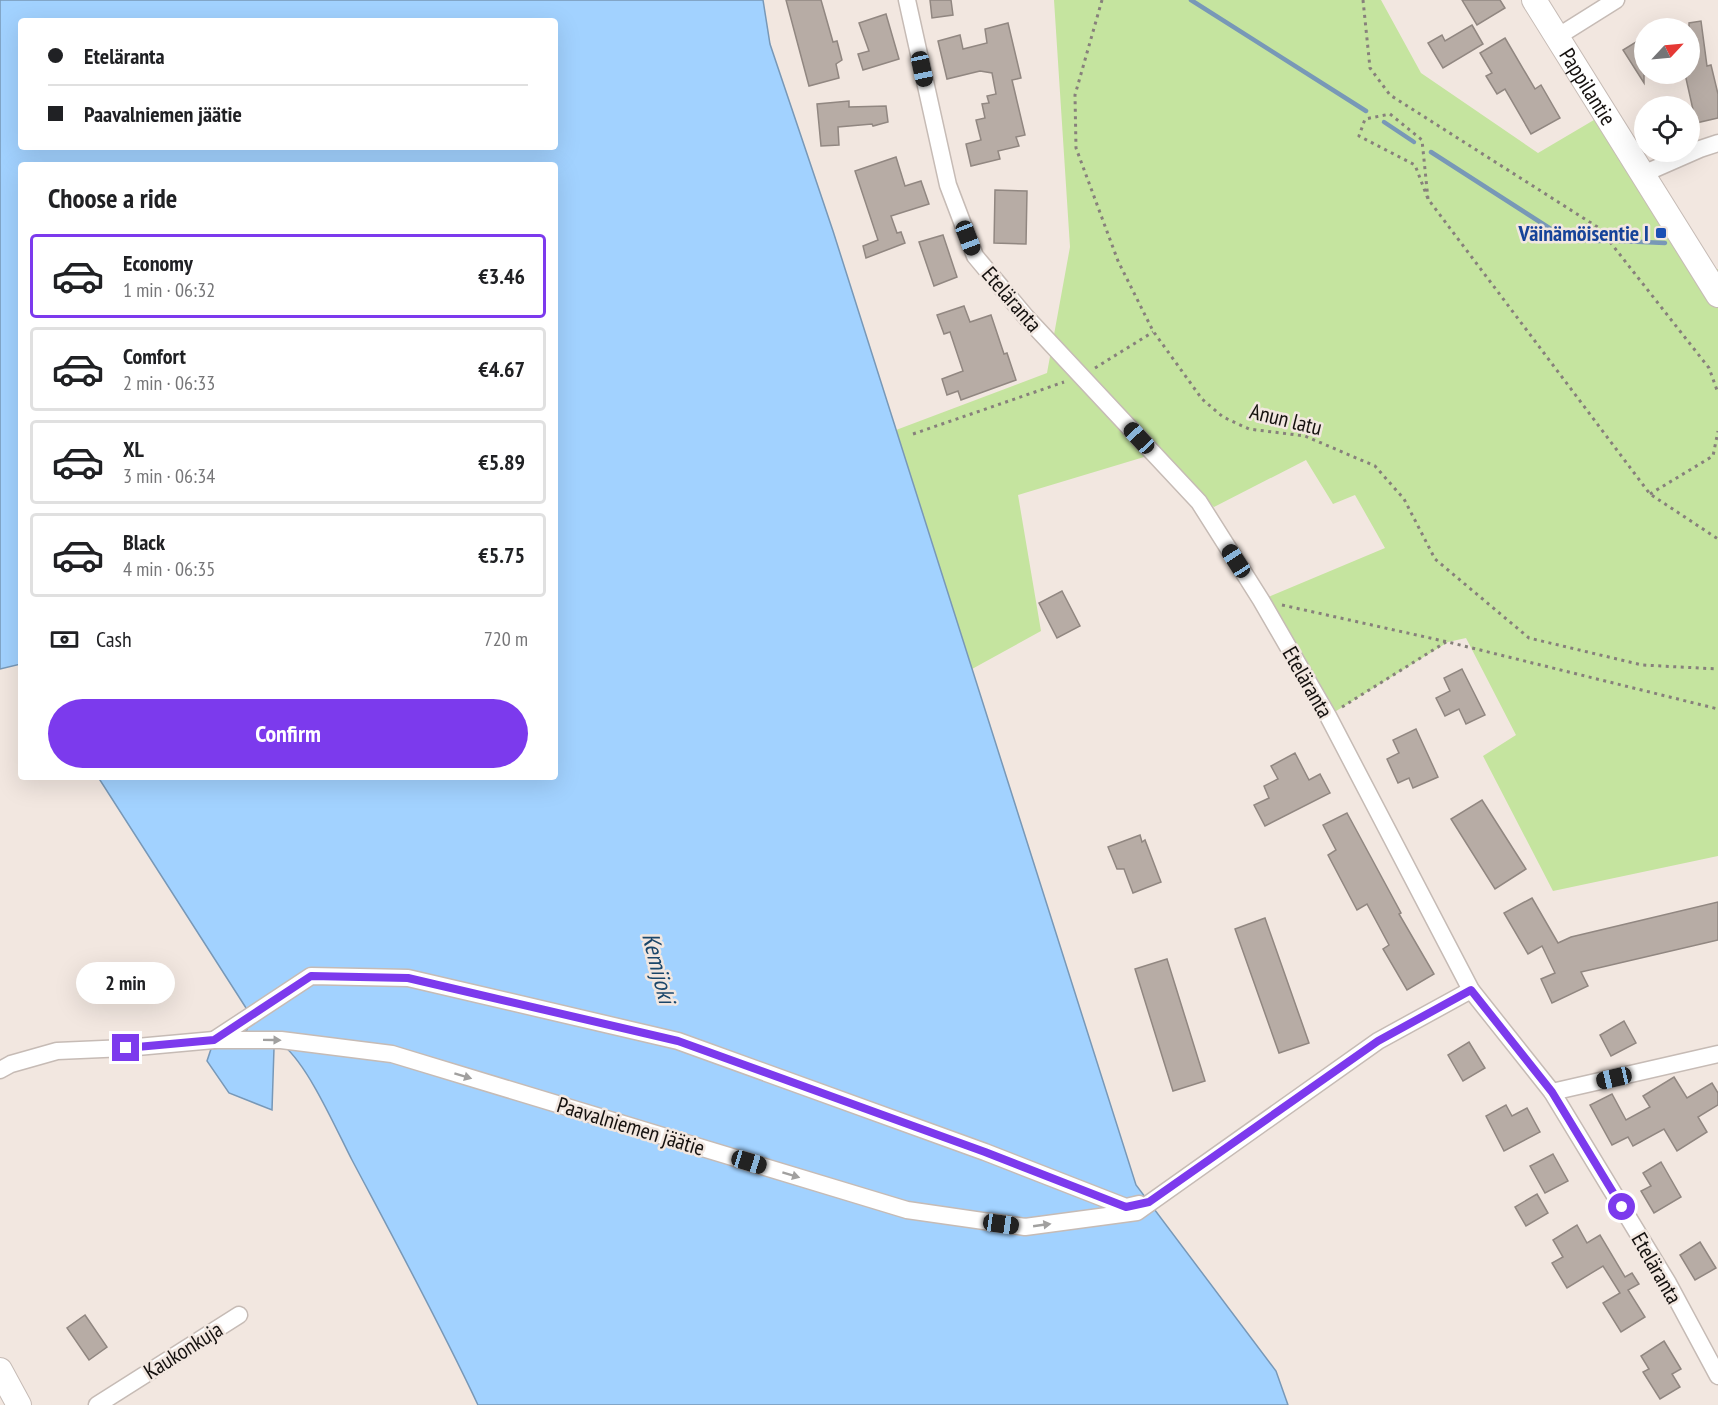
<!DOCTYPE html>
<html lang="en">
<head>
<meta charset="utf-8">
<style>
  body { margin:0; font-family:"PT Sans Narrow",sans-serif; background:#f6f6f6; color:#202124; height:100vh; display:flex; flex-direction:column; font-size:22px; white-space:nowrap }
  * { box-sizing:border-box; margin:0 }
  p { font-size:20px; color:#757577 }
  .icon { flex:none; width:33px; height:33px; fill:none; stroke:currentColor; stroke-width:2; stroke-linecap:round; stroke-linejoin:round }
  .map { position:relative; flex:1; overflow:hidden }
  .drawer { position:absolute; left:18px; top:162px; width:540px; height:618px; display:flex; flex-direction:column; background:#fff; border-radius:6px; box-shadow:0 6px 24px #0002 }
  .drawer>* { flex:none }
  .hud { position:absolute; left:18px; top:18px; width:540px; height:132px; border-radius:6px; box-shadow:0 6px 24px #0002; display:grid; align-content:center; height:132px; padding:0 30px; background:#fff }
  .needle { width:39px; rotate:64deg }
  .buttons { position:absolute; left:1634px; top:18px; display:grid; gap:12px }
  .buttons a { display:grid; place-items:center; width:66px; height:66px; border-radius:50%; background:#fff; box-shadow:0 6px 24px #0002; font-size:30px }
  .end { position:absolute; width:27px; height:27px; margin:-14px; border:8px solid #7c3aed; background:#fff; box-shadow:0 0 0 3px #fff }
  .from { border-radius:50% }
  .bubble { position:absolute; height:42px; border-radius:21px; background:#fff; box-shadow:0 6px 24px #0002; font-size:20px; font-weight:700; line-height:42px; text-align:center }
  .car { position:absolute; width:18px; height:36px; margin:-18px -9px; border-radius:8px; box-shadow:0 0 4px 2px #0007; background:linear-gradient(#222 24%,#8ab4d8 0 40%,#222 0 76%,#8ab4d8 0 86%,#222 0) }
  .hud b { display:flex; align-items:center; gap:21px; height:57px; font-size:22px }
  .hud b+b { border-top:2px solid #e0e0e0 }
  .hud i { width:15px; height:15px; background:#202124 }
  ul { padding:0; list-style:none }
  li { display:flex; align-items:center; gap:18px; height:84px; margin:0 12px 9px; padding:0 18px; border:3px solid #e0e0e0; border-radius:6px }
  li div { flex:1 }
  li b { display:block; font-size:22px }
  li em { font-style:normal; font-weight:700 }
  li.on { border-color:#7c3aed }
  li>.icon { width:54px; height:54px; stroke-width:1.5 }
  h2 { padding:0 30px; font-size:27px; line-height:72px }
  .pay { display:flex; align-items:center; gap:15px; height:66px; padding:0 30px; font-size:22px }
  .pay p { margin-inline-start:auto }
  .action { display:flex; gap:12px; margin-top:auto; padding:12px 30px }
  .action a { flex:1; height:69px; border-radius:36px; background:#7c3aed; color:#fff; font-size:24px; font-weight:700; line-height:69px; text-align:center }
  .map>svg:first-child { display:block }
  .green { fill:#c5e49f }
  .water { fill:#a2d2ff; stroke:#7898b7; stroke-width:1.5; fill-rule:evenodd }
  .lines { fill:none; stroke-linecap:round; stroke-linejoin:round }
  .stream { stroke:#7898b7; stroke-width:4.5 }
  .building { fill:#b7aca5; stroke:#918781; stroke-width:1.5 }
  .street-casing { stroke:#c6bbb5; stroke-width:19 }
  .secondary-casing { stroke:#c6bbb5; stroke-width:26 }
  .path { stroke:#87807b; stroke-width:3; stroke-dasharray:3 4.5; stroke-linecap:butt }
  .street { stroke:#fff; stroke-width:16 }
  .secondary { stroke:#fff; stroke-width:24 }
  .oneway { fill:#a1a09f }
  .route { stroke:#7c3aed; stroke-width:8 }
  .transit-dot { fill:#1a4fb4; stroke:#f2e7e0; stroke-width:2 }
  .labels { text-anchor:middle; dominant-baseline:central; stroke-width:5; stroke-linejoin:round; paint-order:stroke }
  .street-label { font-size:22px; fill:#15110f; stroke:#f2e7e0 }
  .transit-label { font-size:22px; font-weight:bold; fill:#164399; stroke:#f2e7e0; text-anchor:end }
  .water-label { font-size:24px; font-style:italic; fill:#1a466a; stroke:#f2e7e0 }
</style>
</head>
<body>
<div class="map">
<svg width="1718" height="1405" viewBox="0 0 1718 1405">
  <rect width="100%" height="100%" fill="#f2e7e0"/>
  <polygon class="green" points="1054,0 1381,0 1421,73 1538,153 1599,117 1696,273 1718,269 1718,856 1553,891 1483,756 1516,735 1466,638 1448,642 1328,716 1261,600 1385,548 1355,495 1333,504 1306,460 1214,507 1154,454 1018,495 1041,631 972,669 896,430 1047,373 1070,247"/>
  <path class="water" d="M0,0H763L770,44L833,231L1136,1185L1276,1371L1288,1405H478C439,1322 395,1241 352,1160C336,1129 309,1067 284,1046L274,1048L272,1110L229,1093L207,1061L214,1040L226,1038L247,1030L248,1011L98,777H555V165H21V664L0,669ZM21,21H555V147H21Z"/>
  <g class="lines">
    <g class="stream">
      <polyline points="1191,0 1366,111"/>
      <polyline points="1384,122 1414,142"/>
      <polyline points="1431,152 1568,240 1600,241"/>
      <polyline points="1619,241 1665,243"/>
    </g>
  </g>
  <g class="building">
    <polygon points="786,0 821,0 833,42 837,41 842,60 836,64 839,78 809,86"/>
    <polygon points="930,0 951,0 953,15 932,18"/>
    <polygon points="1462,0 1500,0 1505,8 1477,25"/>
    <polygon points="886,14 899,59 863,70 858,54 869,51 859,23"/>
    <polygon points="1701,21 1707,66 1711,65 1718,94 1718,118 1696,123 1685,74 1689,74 1689,23"/>
    <polygon points="1008,23 1021,78 1012,80 1025,135 1016,137 1019,146 998,151 1000,159 971,166 966,144 981,140 976,120 985,118 982,104 989,103 987,96 996,94 992,73 980,71 947,79 938,41 960,35 963,49 987,43 985,29"/>
    <polygon points="1472,25 1483,44 1443,68 1428,43 1442,35 1445,41"/>
    <polygon points="1644,37 1644,83 1623,50"/>
    <polygon points="1505,38 1535,89 1541,85 1560,118 1531,134 1505,89 1497,94 1486,76 1492,73 1480,53"/>
    <polygon points="849,101 849,107 886,106 888,122 873,126 872,124 838,127 839,145 821,146 817,104"/>
    <polygon points="896,157 905,186 921,181 929,204 891,216 897,233 901,232 905,243 866,258 863,246 878,240 855,171"/>
    <polygon points="995,190 1027,191 1026,244 994,243"/>
    <polygon points="943,235 957,277 934,286 919,242"/>
    <polygon points="964,306 970,322 991,315 1004,354 1007,353 1016,380 961,400 958,391 947,395 942,379 963,371 950,332 944,334 937,315"/>
    <polygon points="1062,591 1080,626 1057,638 1039,603"/>
    <polygon points="1462,669 1485,715 1466,724 1459,709 1445,716 1436,698 1450,691 1444,678"/>
    <polygon points="1416,729 1438,777 1413,788 1409,778 1398,783 1387,759 1399,753 1393,740"/>
    <polygon points="1295,753 1309,780 1320,774 1330,793 1265,826 1254,805 1269,798 1264,786 1278,779 1271,766"/>
    <polygon points="1482,800 1526,869 1495,889 1451,819"/>
    <polygon points="1347,813 1401,913 1399,914 1434,974 1407,990 1383,949 1389,945 1367,904 1357,910 1328,855 1336,850 1323,825"/>
    <polygon points="1140,835 1142,842 1145,840 1161,882 1133,893 1124,869 1117,869 1108,847"/>
    <polygon points="1532,898 1558,943 1571,937 1718,902 1718,940 1581,972 1588,986 1552,1003 1541,979 1555,973 1542,946 1528,954 1504,913"/>
    <polygon points="1265,918 1309,1043 1279,1053 1235,929"/>
    <polygon points="1167,959 1205,1081 1173,1091 1135,969"/>
    <polygon points="1624,1021 1636,1043 1611,1056 1600,1035"/>
    <polygon points="1469,1042 1485,1068 1463,1081 1448,1055"/>
    <polygon points="1674,1077 1687,1098 1712,1083 1718,1093 1718,1105 1698,1117 1707,1132 1677,1151 1664,1129 1633,1146 1628,1137 1612,1145 1590,1105 1612,1094 1626,1120 1650,1107 1643,1096"/>
    <polygon points="1506,1105 1512,1116 1527,1108 1540,1132 1504,1151 1486,1116"/>
    <polygon points="1553,1154 1568,1181 1545,1193 1530,1166"/>
    <polygon points="1661,1162 1681,1197 1654,1213 1641,1191 1651,1186 1643,1173"/>
    <polygon points="1537,1194 1548,1213 1526,1226 1515,1207"/>
    <polygon points="1577,1225 1587,1243 1600,1235 1625,1277 1632,1273 1639,1284 1628,1290 1645,1317 1621,1332 1603,1303 1620,1293 1603,1266 1567,1288 1552,1263 1563,1257 1553,1240"/>
    <polygon points="1700,1242 1716,1268 1695,1280 1680,1255"/>
    <polygon points="85,1315 107,1347 89,1360 67,1328"/>
    <polygon points="1664,1341 1681,1369 1672,1374 1680,1387 1660,1399 1643,1372 1649,1369 1641,1356"/>
  </g>
  <g class="lines">
    <g class="street-casing">
      <g id="street">
        <polyline points="907,0 948,185 975,256 1026,317 1199,502 1261,600 1328,716 1471,990 1552,1092 1668,1283 1718,1376"/>
        <polyline points="1557,37 1616,0"/>
        <polyline points="1643,174 1700,149 1718,143"/>
        <polyline points="214,1040 311,976 408,978 678,1041 985,1152 1126,1207 1139,1204"/>
        <polyline points="0,1070 11,1064 57,1051 126,1048 214,1040 281,1040 392,1054 907,1210 1025,1227 1137,1212 1378,1041 1471,990"/>
        <polyline points="1552,1092 1718,1054"/>
        <polyline points="97,1405 239,1315"/>
      </g>
    </g>
    <g class="secondary-casing">
      <g id="secondary">
        <path id="s1" d="M1534,0L1718,295"/>
        <polyline points="0,1370 19,1405"/>
      </g>
    </g>
    <g class="path">
      <polyline points="1102,0 1075,95 1076,148 1118,261 1153,331 1202,399 1223,417 1249,429 1305,436 1375,466 1404,499 1435,559 1529,638 1642,665 1718,669"/>
      <polyline points="1363,0 1370,68 1390,95 1599,228 1709,368 1718,393"/>
      <polyline points="1428,199 1422,140 1390,114 1365,119 1359,136 1415,165 1428,199 1650,494 1718,539"/>
      <polyline points="1095,368 1153,332"/>
      <polyline points="913,434 1064,382"/>
      <polyline points="1650,494 1713,456 1718,431"/>
      <polyline points="1282,605 1448,642 1718,709"/>
      <polyline points="1342,707 1446,642"/>
    </g>
    <use href="#street" class="street"/>
    <use href="#secondary" class="secondary"/>
  </g>
  <defs><path id="oneway-solid" d="M-6-.8H1V-3.2L6.5 0L1 3.2V.8H-6Z" transform="scale(1.5)"/></defs>
  <g class="oneway">
    <use href="#oneway-solid" transform="translate(272 1040) rotate(1)"/>
    <use href="#oneway-solid" transform="translate(463 1076) rotate(17)"/>
    <use href="#oneway-solid" transform="translate(791 1175) rotate(17)"/>
    <use href="#oneway-solid" transform="translate(1042 1225) rotate(-8)"/>
  </g>
  <g class="lines">
    <polyline class="route" points="126,1048 214,1040 311,976 408,978 678,1041 985,1152 1126,1207 1149,1202 1378,1041 1471,990 1552,1092 1622,1207"/>
  </g>
  <rect class="transit-dot" x="1655" y="227" width="12" height="12" rx="3"/>
  <g class="labels">
    <g class="street-label">
      <text stroke="none"><textPath href="#s1" startOffset="102">Pappilantie</textPath></text>
      <text transform="translate(1012 299) rotate(49)">Eteläranta</text>
      <text transform="translate(1286 419) rotate(14)">Anun latu</text>
      <text transform="translate(1308 682) rotate(60)">Eteläranta</text>
      <text transform="translate(631 1126) rotate(17)">Paavalniemen jäätie</text>
      <text transform="translate(1657 1268) rotate(60)">Eteläranta</text>
      <text transform="translate(183 1350) rotate(-32)">Kaukonkuja</text>
    </g>
    <g class="transit-label">
      <text x="1649" y="233">Väinämöisentie I</text>
    </g>
    <g class="water-label">
      <text transform="translate(659 968) rotate(76)">Kemijoki</text>
    </g>
  </g>
</svg>
<div class="buttons">
<a><svg class="needle" viewBox="-14 -14 28 28"><path d="M0-13l5 13h-10z" fill="#e53935"/><path d="M0 13l5-13h-10z" fill="#757577"/></svg></a>
<a><svg class="icon" aria-label="locate" viewBox="0 0 24 24"><circle cx="12" cy="12" r="6"/><path d="M12 2v4M12 18v4M2 12h4M18 12h4"/></svg></a>
</div>
<i class="end from" style="left:1622px;top:1207px"></i>
<i class="end" style="left:126px;top:1048px"></i>
<div class="bubble" style="left:76px;top:962px;width:99px">2 min</div>
<i class="car" style="left:922px;top:69px;rotate:168deg"></i>
<i class="car" style="left:968px;top:238px;rotate:159deg"></i>
<i class="car" style="left:1139px;top:438px;rotate:317deg"></i>
<i class="car" style="left:1236px;top:561px;rotate:327deg"></i>
<i class="car" style="left:1614px;top:1078px;rotate:257deg"></i>
<i class="car" style="left:749px;top:1162px;rotate:107deg"></i>
<i class="car" style="left:1001px;top:1224px;rotate:98deg"></i>
<div class="hud">
<b><i class="from"></i>Eteläranta</b>
<b><i></i>Paavalniemen jäätie</b>
</div>
<section class="drawer">
<h2>Choose a ride</h2>
<ul>
<li class="on"><svg class="icon" aria-label="car" viewBox="0 0 24 24"><path d="M5 17H2v-5l4-1 3-4h7l3 4 3 1v5h-3M9 17h6M6 11h13"/><circle cx="7" cy="17" r="2"/><circle cx="17" cy="17" r="2"/></svg><div><b>Economy</b><p>1 min · 06:32</p></div><em>€3.46</em></li>
<li><svg class="icon" aria-label="car" viewBox="0 0 24 24"><path d="M5 17H2v-5l4-1 3-4h7l3 4 3 1v5h-3M9 17h6M6 11h13"/><circle cx="7" cy="17" r="2"/><circle cx="17" cy="17" r="2"/></svg><div><b>Comfort</b><p>2 min · 06:33</p></div><em>€4.67</em></li>
<li><svg class="icon" aria-label="car" viewBox="0 0 24 24"><path d="M5 17H2v-5l4-1 3-4h7l3 4 3 1v5h-3M9 17h6M6 11h13"/><circle cx="7" cy="17" r="2"/><circle cx="17" cy="17" r="2"/></svg><div><b>XL</b><p>3 min · 06:34</p></div><em>€5.89</em></li>
<li><svg class="icon" aria-label="car" viewBox="0 0 24 24"><path d="M5 17H2v-5l4-1 3-4h7l3 4 3 1v5h-3M9 17h6M6 11h13"/><circle cx="7" cy="17" r="2"/><circle cx="17" cy="17" r="2"/></svg><div><b>Black</b><p>4 min · 06:35</p></div><em>€5.75</em></li>
</ul>
<div class="pay"><svg class="icon" aria-label="cash" viewBox="0 0 24 24"><path d="M3 7h18v10H3z"/><circle cx="12" cy="12" r="2"/></svg>Cash<p>720 m</p></div>
<div class="action"><a>Confirm</a></div>
</section>
</div>
</body>
</html>
